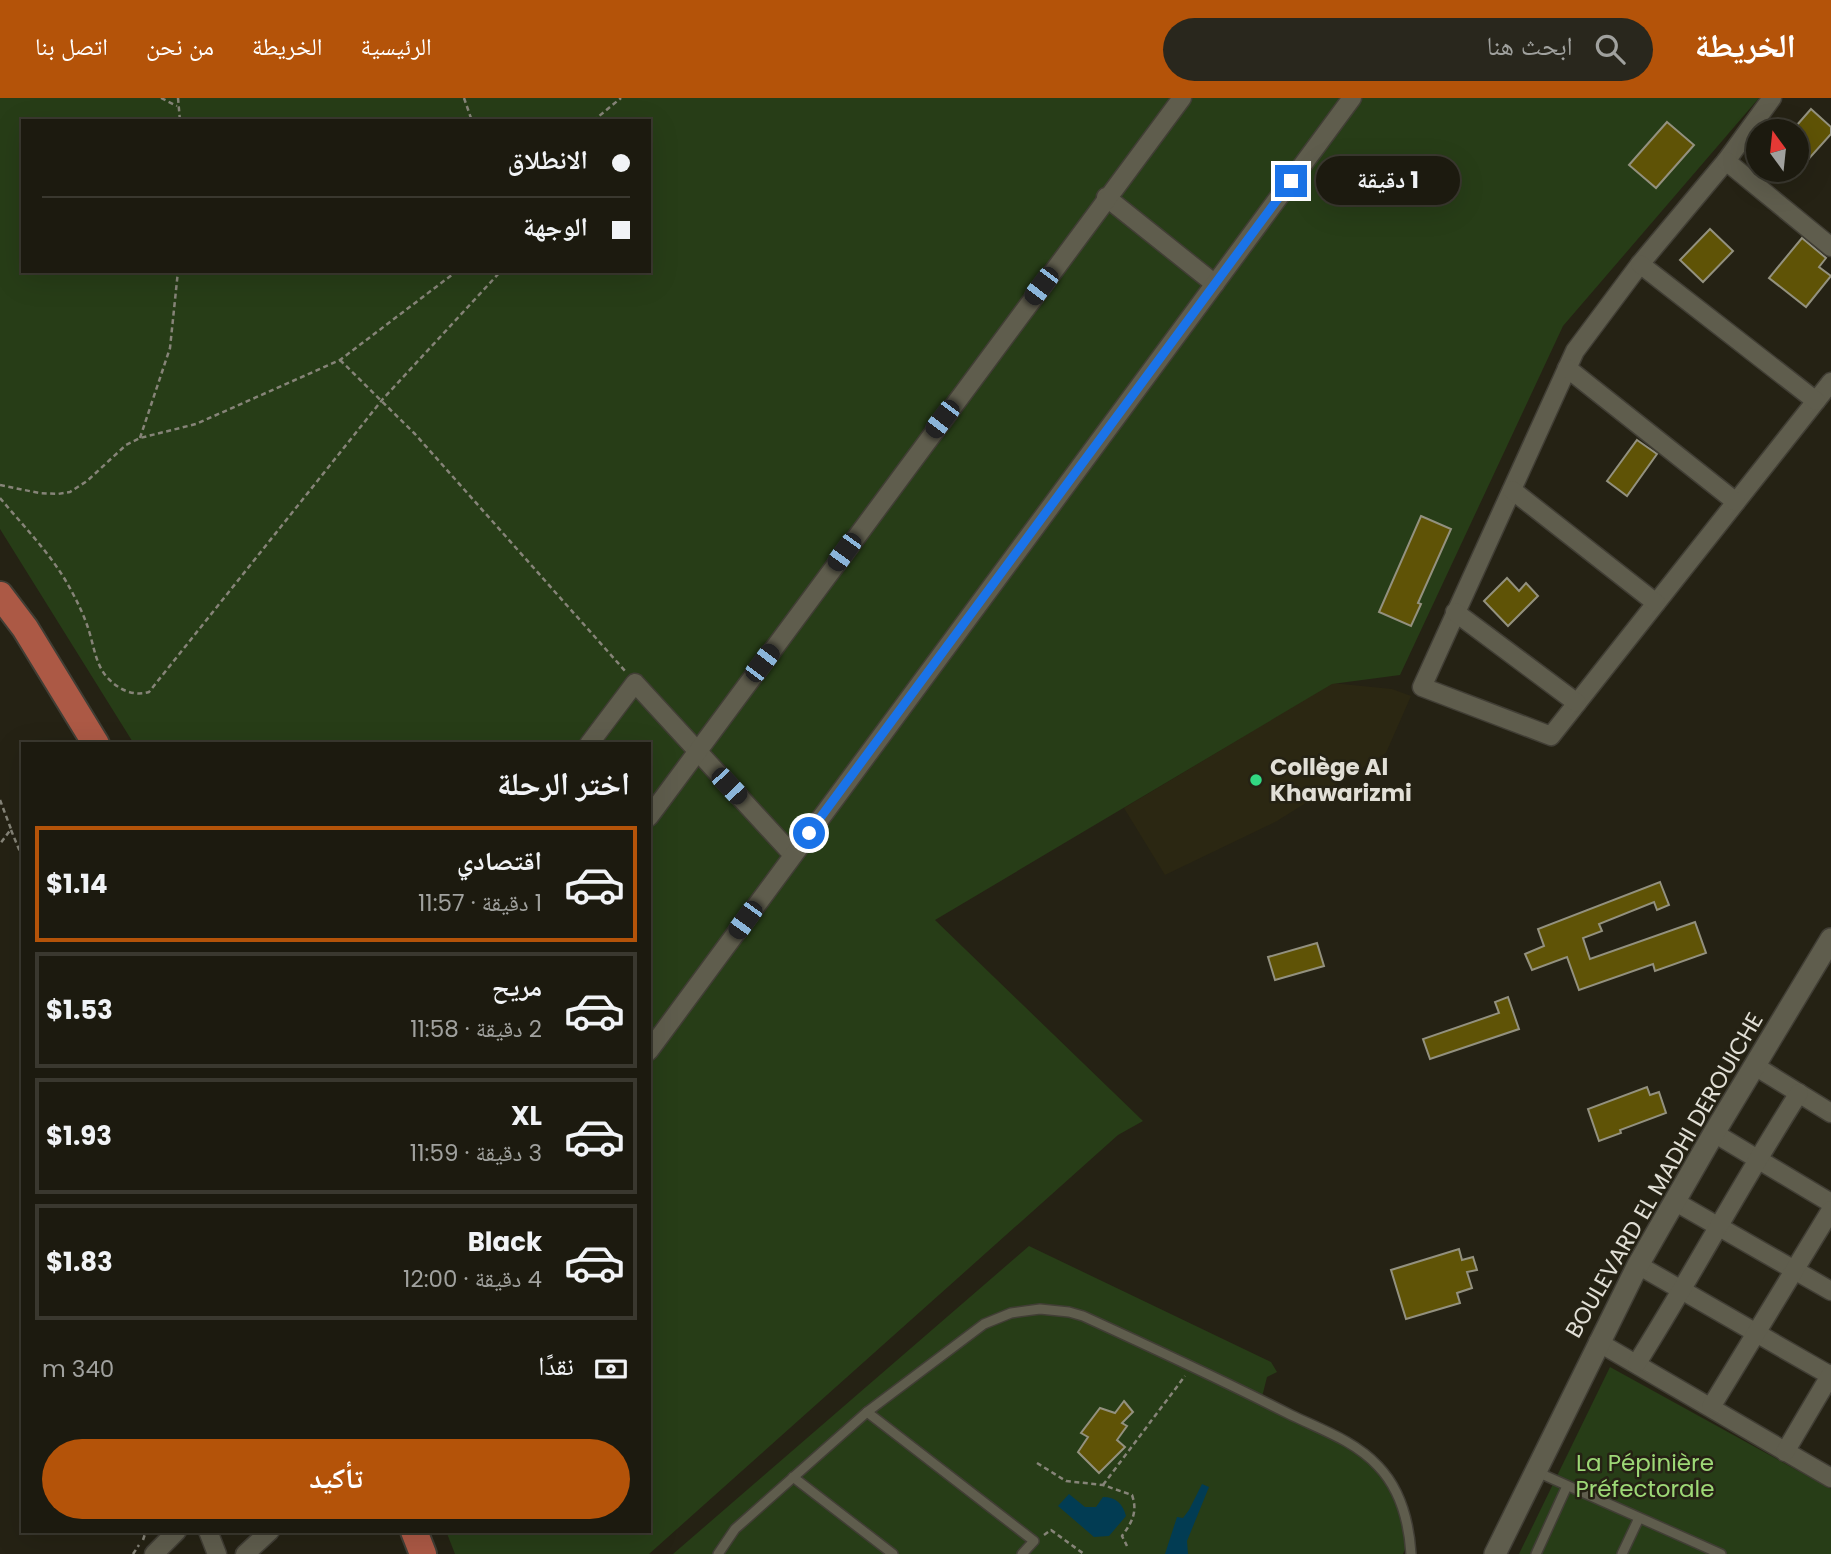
<!DOCTYPE html>
<html lang="ar">
<head>
<meta charset="utf-8">
<style>
  body { margin:0; font-family:Poppins,"Noto Naskh Arabic",sans-serif; background:#29271d; color:#f1f3f6; direction:rtl; height:100vh; display:flex; flex-direction:column; font-size:26px; white-space:nowrap }
  * { box-sizing:border-box; margin:0 }
  p { font-size:23px; color:#a0a19e }
  .icon { flex:none; width:38px; height:38px; fill:none; stroke:currentColor; stroke-width:2; stroke-linecap:round; stroke-linejoin:round }
  .map { position:relative; flex:1; overflow:hidden; direction:ltr }
  .details { position:absolute; left:21px; top:644px; width:630px; height:791px; display:flex; flex-direction:column; background:#1c1a0f; border-radius:0px; box-shadow:0 7px 28px #0002,0 0 0 2px #3a382f; direction:rtl }
  .details>* { flex:none }
  .guide { position:absolute; left:21px; top:21px; width:630px; height:154px; border-radius:0px; box-shadow:0 7px 28px #0002,0 0 0 2px #3a382f; direction:rtl; display:grid; align-content:center; height:154px; padding:0 21px; background:#1c1a0f }
  .needle { width:46px; rotate:345deg }
  .buttons { position:absolute; left:1746px; top:21px; display:grid; gap:14px }
  .buttons a { display:grid; place-items:center; width:63px; height:63px; border-radius:50%; background:#1c1a0f; box-shadow:0 7px 28px #0002,0 0 0 2px #3a382f; font-size:35px }
  .end { position:absolute; width:32px; height:32px; margin:-16px; border:9px solid #1a73e8; background:#fff; box-shadow:0 0 0 4px #fff }
  .from { border-radius:50% }
  .bubble { position:absolute; height:49px; border-radius:24px; background:#1c1a0f; box-shadow:0 7px 28px #0002,0 0 0 2px #3a382f; font-size:23px; font-weight:700; line-height:49px; text-align:center; direction:rtl }
  .car { position:absolute; width:21px; height:42px; margin:-21px -10px; border-radius:9px; box-shadow:0 0 5px 2px #0007; background:linear-gradient(#222 24%,#8ab4d8 0 40%,#222 0 76%,#8ab4d8 0 86%,#222 0) }
  .guide b { display:flex; align-items:center; gap:24px; height:66px; font-size:26px }
  .guide b+b { border-top:2px solid #3a382f }
  .guide i { width:18px; height:18px; background:#f1f3f6 }
  ul { padding:0; list-style:none }
  li { display:flex; align-items:center; gap:21px; height:116px; margin:0 14px 10px; padding:0 7px; border:4px solid #3a382f; border-radius:0px }
  li div { flex:1 }
  li b { display:block; font-size:26px }
  li em { font-style:normal; font-weight:700 }
  li.on { border-color:#b45309 }
  li>.icon { width:63px; height:63px; stroke-width:1.5 }
  h2 { padding:0 21px; font-size:32px; line-height:84px }
  .pay { display:flex; align-items:center; gap:18px; height:77px; padding:0 21px; font-size:26px }
  .pay p { margin-inline-start:auto }
  .action { display:flex; gap:14px; margin-top:auto; padding:14px 21px }
  .action a { flex:1; height:80px; border-radius:42px; background:#b45309; color:#fff; font-size:28px; font-weight:700; line-height:80px; text-align:center }
  header { display:flex; align-items:center; gap:42px; box-sizing:border-box; height:98px; padding:0 35px; background:#b45309; color:#fff }
  header strong { font-size:33px }
  nav { display:flex; gap:38px; margin-inline-start:auto; font-size:24px }
  .search { width:490px; height:63px; background:#29271d; display:flex; align-items:center; gap:18px; box-sizing:border-box; padding:0 24px; border-radius:38px; color:#a0a19e; font-size:26px }
  .map>svg:first-child { display:block }
  .built { fill:#2b2712 }
  .green { fill:#273d17; fill-rule:evenodd }
  .water { fill:#023c53 }
  .building { fill:#5f5306; stroke:#93917f; stroke-width:2 }
  .lines { fill:none; stroke-linecap:round; stroke-linejoin:round }
  .service-casing { stroke:#413e35; stroke-width:12 }
  .minor-casing { stroke:#413e35; stroke-width:21 }
  .tertiary-casing { stroke:#413e35; stroke-width:24 }
  .primary-casing { stroke:#413e35; stroke-width:30 }
  .path { stroke:#868478; stroke-width:2.5; stroke-dasharray:5 3.5; stroke-linecap:butt }
  .service { stroke:#5f5d4d; stroke-width:9 }
  .minor { stroke:#5f5d4d; stroke-width:18 }
  .tertiary { stroke:#5f5d4d; stroke-width:21 }
  .primary { stroke:#ac5945; stroke-width:26 }
  .route { stroke:#1a73e8; stroke-width:9 }
  .poi-dot { fill:#32d882; stroke:#252214; stroke-width:2.5 }
  .labels { text-anchor:middle; dominant-baseline:central; stroke-width:5; stroke-linejoin:round; paint-order:stroke }
  .poi-label { font-size:23px; font-weight:bold; fill:#e1dfd6; stroke:#252214; text-anchor:start }
  .street-label { font-size:23px; fill:#e1dfd6; stroke:#252214 }
  .park-label { font-size:23px; fill:#9dd876; stroke:#252214 }
</style>
</head>
<body>
<header>
<strong>الخريطة</strong>
<div class="search"><svg class="icon" aria-label="search" viewBox="0 0 24 24"><circle cx="10" cy="10" r="6"/><path d="M15 15l6 6"/></svg>ابحث هنا</div>
<nav><a>الرئيسية</a><a>الخريطة</a><a>من نحن</a><a>اتصل بنا</a></nav>
</header>
<div class="map">
<svg width="1831" height="1456" viewBox="0 0 1831 1456">
  <rect width="100%" height="100%" fill="#252214"/>
  <polygon class="built" points="1332,585 1392,591 1411,598 1386,655 1277,723 1165,777 1124,710"/>
  <g class="green">
    <path d="M0,0H1759L1563,228L1400,577L1332,586L935,822L1143,1023L1118,1037L649,1456H455L446,1433H649V646H134L0,431ZM23,23H649V173H23Z"/>
    <polygon points="1029,1148 1271,1264 1277,1274 1267,1279 1262,1299 1362,1353 1395,1396 1406,1449 1403,1456 673,1456"/>
    <polygon points="1610,1269 1831,1391 1831,1456 1519,1456"/>
  </g>
  <g class="water">
    <polygon points="1202,1386 1209,1389 1187,1443 1188,1456 1165,1456 1177,1419 1183,1420 1189,1412"/>
    <path d="M1069,1396L1085,1409H1096L1103,1399C1116,1399 1123,1406 1126,1418L1109,1438L1094,1439L1058,1408Z"/>
  </g>
  <g class="building">
    <polygon points="1811,11 1831,29 1831,36 1797,74 1797,27"/>
    <polygon points="1667,24 1694,47 1656,90 1629,67"/>
    <polygon points="1710,131 1733,153 1703,184 1680,162"/>
    <polygon points="1802,140 1826,160 1819,169 1831,178 1806,209 1769,180"/>
    <polygon points="1637,342 1657,356 1627,398 1607,383"/>
    <polygon points="1421,418 1451,431 1418,505 1421,506 1411,528 1379,514"/>
    <polygon points="1507,480 1519,493 1526,485 1538,498 1508,528 1484,503"/>
    <polygon points="1660,784 1669,807 1657,812 1654,804 1599,826 1602,833 1583,840 1590,861 1695,824 1706,855 1655,873 1653,866 1579,892 1567,859 1532,872 1525,856 1544,848 1538,831"/>
    <polygon points="1317,845 1324,868 1275,882 1268,859"/>
    <polygon points="1508,899 1519,931 1430,961 1423,941 1499,915 1495,904"/>
    <polygon points="1647,989 1650,997 1659,994 1666,1015 1620,1032 1621,1035 1599,1043 1588,1011"/>
    <polygon points="1459,1151 1462,1162 1473,1159 1477,1172 1467,1174 1472,1190 1457,1195 1460,1205 1406,1221 1391,1172"/>
    <polygon points="1124,1303 1133,1314 1122,1325 1127,1328 1117,1342 1125,1349 1099,1375 1078,1354 1088,1339 1081,1335 1100,1310 1115,1315"/>
  </g>
  <g class="lines">
    <g class="service-casing">
      <g id="service">
        <polyline points="867,1314 1034,1443 1022,1456"/>
        <polyline points="1537,1374 1721,1456"/>
        <polyline points="793,1379 893,1456"/>
        <path d="M718,1456L735,1431L867,1314L984,1226L1011,1215L1040,1211L1069,1214L1083,1218C1153,1250 1222,1282 1291,1317C1320,1331 1355,1343 1378,1368C1401,1392 1409,1424 1411,1456"/>
        <polyline points="1536,1456 1567,1388"/>
        <polyline points="1622,1456 1639,1420"/>
      </g>
    </g>
    <g class="minor-casing">
      <g id="minor">
        <polyline points="1772,0 1726,63 1640,166 1575,253 1422,589 1551,638 1831,284"/>
        <polyline points="1726,63 1831,149"/>
        <polyline points="1106,99 1215,186"/>
        <polyline points="1640,166 1816,303"/>
        <polyline points="1567,270 1736,404"/>
        <polyline points="1512,392 1656,505"/>
        <polyline points="1455,514 1577,605"/>
        <polyline points="589,646 635,585 793,757"/>
        <polyline points="649,719 1182,0"/>
        <polyline points="649,953 1352,0"/>
        <polyline points="1755,968 1831,1015"/>
        <polyline points="1714,1035 1831,1105"/>
        <polyline points="1674,1103 1831,1193"/>
        <polyline points="1638,1167 1831,1278"/>
        <polyline points="1598,1244 1831,1380"/>
        <path d="M1637,1265C1693,1176 1742,1084 1799,995"/>
        <polyline points="1711,1309 1831,1112"/>
        <polyline points="1785,1354 1831,1276"/>
        <polyline points="208,1433 217,1456"/>
        <polyline points="154,1456 177,1433"/>
        <polyline points="245,1456 270,1433"/>
      </g>
    </g>
    <g class="tertiary-casing">
      <polyline id="tertiary" points="1495,1456 1638,1167 1714,1035 1831,841"/>
    </g>
    <g class="primary-casing">
      <g id="primary">
        <polyline points="0,497 25,530 96,646"/>
        <polyline points="414,1433 423,1456"/>
      </g>
    </g>
    <g class="path">
      <polyline points="161,0 177,8"/>
      <polyline points="178,0 180,23"/>
      <polyline points="464,0 472,23"/>
      <polyline points="593,23 621,0"/>
      <polyline points="340,262 415,336 626,574"/>
      <polyline points="140,340 170,250 178,173"/>
      <polyline points="0,387 39,395 58,396 70,394 87,383 126,347 140,340 196,326 340,262 457,173"/>
      <path d="M0,400C25,430 54,459 72,494C79,507 85,520 89,533C94,549 96,566 106,578C117,591 133,599 149,594L382,302L501,173"/>
      <polyline points="0,702 11,731 0,746"/>
      <polyline points="11,732 23,761"/>
      <path d="M1037,1365L1066,1383L1103,1387L1132,1397C1138,1414 1132,1424 1122,1438L1127,1448"/>
      <polyline points="1103,1387 1185,1278"/>
      <polyline points="1044,1437 1051,1432 1084,1456"/>
      <polyline points="143,1442 146,1433"/>
      <polyline points="133,1456 139,1447"/>
    </g>
    <use href="#service" class="service"/>
    <use href="#minor" class="minor"/>
    <use href="#tertiary" class="tertiary"/>
    <use href="#primary" class="primary"/>
  </g>
  <g class="lines">
    <polyline class="route" points="809,735 1291,83"/>
  </g>
  <circle class="poi-dot" cx="1256" cy="682" r="7"/>
  <g class="labels">
    <g class="poi-label">
      <text x="1270" y="669">Collège Al<tspan x="1270" dy="26">Khawarizmi</tspan></text>
    </g>
    <g class="street-label">
      <text transform="translate(1664 1077) rotate(-60)">BOULEVARD EL MADHI DEROUICHE</text>
    </g>
    <g class="park-label">
      <text x="1645" y="1365">La Pépinière<tspan x="1645" dy="26">Préfectorale</tspan></text>
    </g>
  </g>
</svg>
<div class="buttons">
<a><svg class="needle" viewBox="-14 -14 28 28"><path d="M0-13l5 13h-10z" fill="#e53935"/><path d="M0 13l5-13h-10z" fill="#a0a19e"/></svg></a>
</div>
<i class="end from" style="left:809px;top:735px"></i>
<i class="end" style="left:1291px;top:83px"></i>
<div class="bubble" style="left:1316px;top:58px;width:144px">1 دقيقة</div>
<i class="car" style="left:1041px;top:188px;rotate:217deg"></i>
<i class="car" style="left:942px;top:321px;rotate:217deg"></i>
<i class="car" style="left:844px;top:454px;rotate:216deg"></i>
<i class="car" style="left:762px;top:565px;rotate:37deg"></i>
<i class="car" style="left:729px;top:688px;rotate:137deg"></i>
<i class="car" style="left:745px;top:822px;rotate:216deg"></i>
<div class="guide">
<b><i class="from"></i>الانطلاق</b>
<b><i></i>الوجهة</b>
</div>
<section class="details">
<h2>اختر الرحلة</h2>
<ul>
<li class="on"><svg class="icon" aria-label="car" viewBox="0 0 24 24"><path d="M5 17H2v-5l4-1 3-4h7l3 4 3 1v5h-3M9 17h6M6 11h13"/><circle cx="7" cy="17" r="2"/><circle cx="17" cy="17" r="2"/></svg><div><b>اقتصادي</b><p>1 دقيقة · 11:57</p></div><em>$1.14</em></li>
<li><svg class="icon" aria-label="car" viewBox="0 0 24 24"><path d="M5 17H2v-5l4-1 3-4h7l3 4 3 1v5h-3M9 17h6M6 11h13"/><circle cx="7" cy="17" r="2"/><circle cx="17" cy="17" r="2"/></svg><div><b>مريح</b><p>2 دقيقة · 11:58</p></div><em>$1.53</em></li>
<li><svg class="icon" aria-label="car" viewBox="0 0 24 24"><path d="M5 17H2v-5l4-1 3-4h7l3 4 3 1v5h-3M9 17h6M6 11h13"/><circle cx="7" cy="17" r="2"/><circle cx="17" cy="17" r="2"/></svg><div><b>XL</b><p>3 دقيقة · 11:59</p></div><em>$1.93</em></li>
<li><svg class="icon" aria-label="car" viewBox="0 0 24 24"><path d="M5 17H2v-5l4-1 3-4h7l3 4 3 1v5h-3M9 17h6M6 11h13"/><circle cx="7" cy="17" r="2"/><circle cx="17" cy="17" r="2"/></svg><div><b>Black</b><p>4 دقيقة · 12:00</p></div><em>$1.83</em></li>
</ul>
<div class="pay"><svg class="icon" aria-label="cash" viewBox="0 0 24 24"><path d="M3 7h18v10H3z"/><circle cx="12" cy="12" r="2"/></svg>نقدًا<p>340 m</p></div>
<div class="action"><a>تأكيد</a></div>
</section>
</div>
</body>
</html>
